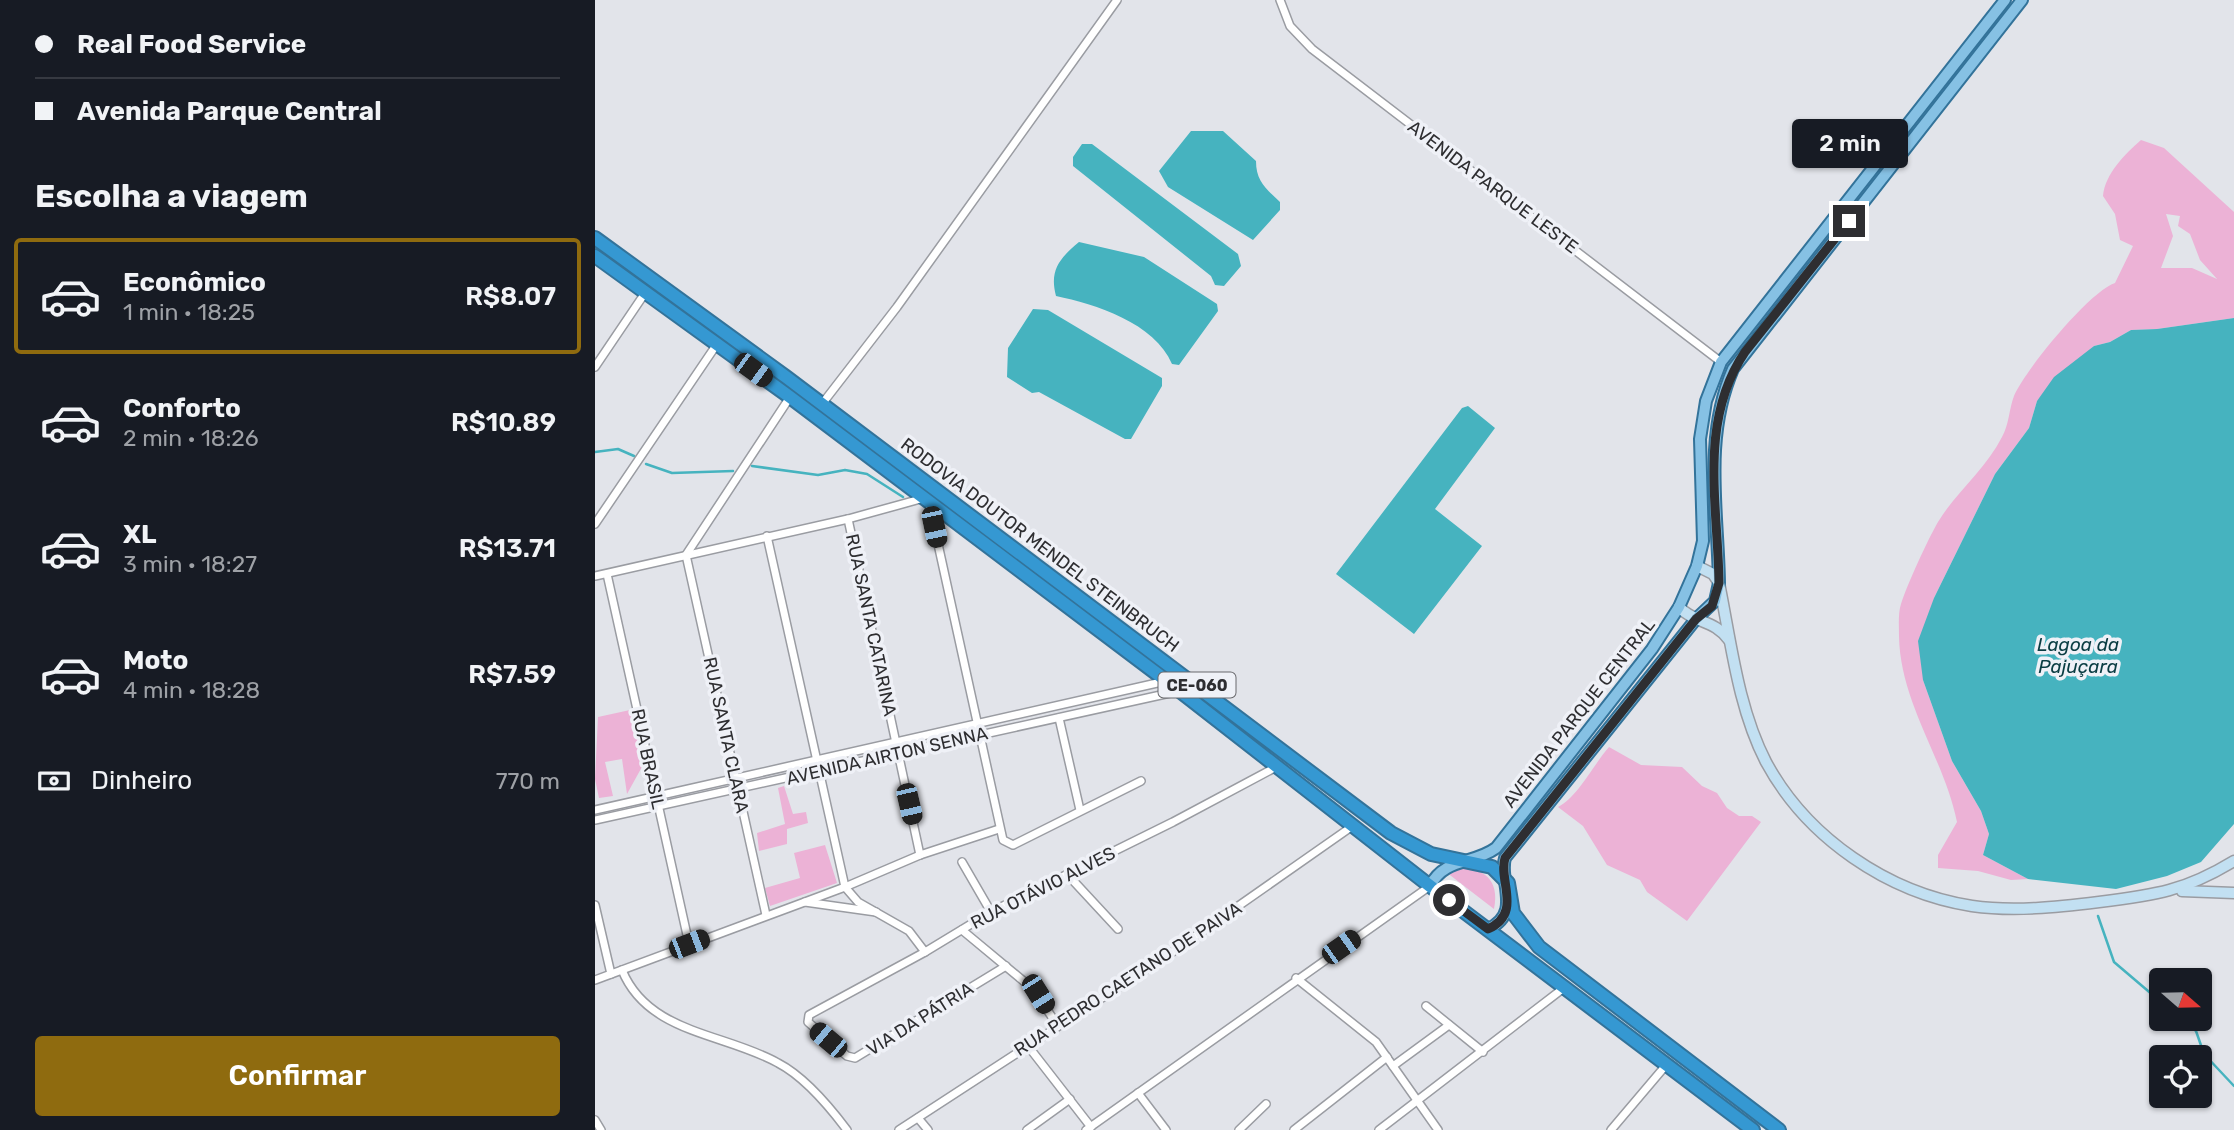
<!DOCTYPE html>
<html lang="pt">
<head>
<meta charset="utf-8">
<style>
  body { margin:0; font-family:Rubik,sans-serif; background:#242831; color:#f1f3f6; height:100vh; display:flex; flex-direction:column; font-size:26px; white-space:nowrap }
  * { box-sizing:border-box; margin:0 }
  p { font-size:23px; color:#9ea1a6 }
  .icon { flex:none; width:38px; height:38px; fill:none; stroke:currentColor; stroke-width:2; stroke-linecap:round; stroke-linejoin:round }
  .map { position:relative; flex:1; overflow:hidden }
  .panel { display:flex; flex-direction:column; background:#171b24; width:595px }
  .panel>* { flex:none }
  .hud { display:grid; align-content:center; height:154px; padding:0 35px; background:#171b24 }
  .needle { width:46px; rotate:110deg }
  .fabs { position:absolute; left:1554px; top:968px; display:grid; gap:14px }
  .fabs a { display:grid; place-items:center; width:63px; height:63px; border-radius:7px; background:#171b24; box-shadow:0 2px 5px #0004; font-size:35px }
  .end { position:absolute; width:32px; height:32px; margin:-16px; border:9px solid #2e2e31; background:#fff; box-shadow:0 0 0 4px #fff }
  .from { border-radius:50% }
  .bubble { position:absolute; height:49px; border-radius:7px; background:#171b24; box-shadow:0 2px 5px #0004; font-size:23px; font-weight:600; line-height:49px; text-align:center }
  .car { position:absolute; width:21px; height:42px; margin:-21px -10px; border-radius:9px; box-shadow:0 0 5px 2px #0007; background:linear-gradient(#222 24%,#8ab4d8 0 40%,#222 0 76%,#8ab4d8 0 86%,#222 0) }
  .hud b { display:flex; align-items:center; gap:24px; height:66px; font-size:26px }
  .hud b+b { border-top:2px solid #363941 }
  .hud i { width:18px; height:18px; background:#f1f3f6 }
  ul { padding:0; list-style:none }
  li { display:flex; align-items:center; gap:21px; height:116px; margin:0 14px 10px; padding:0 21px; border:4px solid transparent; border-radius:7px }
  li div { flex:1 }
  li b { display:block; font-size:26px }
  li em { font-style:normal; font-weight:600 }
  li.on { border-color:#8f6b0f }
  li>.icon { width:63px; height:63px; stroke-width:1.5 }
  h2 { padding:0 35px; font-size:32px; line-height:84px }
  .pay { display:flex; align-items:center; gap:18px; height:77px; padding:0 35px; font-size:26px }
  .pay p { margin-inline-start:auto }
  .primary-button { display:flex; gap:14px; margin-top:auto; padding:14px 35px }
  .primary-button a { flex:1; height:80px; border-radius:7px; background:#8f6b0f; color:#fff; font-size:28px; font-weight:600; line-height:80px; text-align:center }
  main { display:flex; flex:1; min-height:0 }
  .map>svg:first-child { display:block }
  .green { fill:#ecb2d6; fill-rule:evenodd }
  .water { fill:#46b3bf }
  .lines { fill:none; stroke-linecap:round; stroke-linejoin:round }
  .stream { stroke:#46b3bf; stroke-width:2.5 }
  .street-casing { stroke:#9a9ca2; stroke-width:10 }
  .secondary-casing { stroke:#9a9ca2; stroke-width:13 }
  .primary-casing { stroke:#33739a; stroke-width:14 }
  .highway-casing { stroke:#33739a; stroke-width:16 }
  .street { stroke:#fff; stroke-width:7 }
  .secondary { stroke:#c2e0f2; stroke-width:10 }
  .primary { stroke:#86c1e4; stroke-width:10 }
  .highway { stroke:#3598d2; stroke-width:12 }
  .route { stroke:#2e2e31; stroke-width:9 }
  .labels { text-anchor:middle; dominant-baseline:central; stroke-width:7; stroke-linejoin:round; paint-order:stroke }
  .shield { fill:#eff1f7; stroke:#68686c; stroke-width:2 }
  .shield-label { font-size:16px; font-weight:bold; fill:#2e2e31 }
  .street-label { font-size:18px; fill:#2e2e31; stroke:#eff1f7 }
  .water-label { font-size:19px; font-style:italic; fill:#0a3d43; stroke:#eff1f7 }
</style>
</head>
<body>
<main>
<section class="panel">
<div class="hud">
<b><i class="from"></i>Real Food Service</b>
<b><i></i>Avenida Parque Central</b>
</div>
<h2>Escolha a viagem</h2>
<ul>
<li class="on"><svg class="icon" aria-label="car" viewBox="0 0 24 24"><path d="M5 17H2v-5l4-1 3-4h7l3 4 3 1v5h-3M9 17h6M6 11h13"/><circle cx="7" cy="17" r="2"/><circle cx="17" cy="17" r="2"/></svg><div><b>Econômico</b><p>1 min · 18:25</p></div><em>R$8.07</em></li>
<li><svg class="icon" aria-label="car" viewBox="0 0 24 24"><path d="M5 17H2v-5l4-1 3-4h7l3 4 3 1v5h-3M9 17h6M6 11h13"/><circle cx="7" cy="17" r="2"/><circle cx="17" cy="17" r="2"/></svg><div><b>Conforto</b><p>2 min · 18:26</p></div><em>R$10.89</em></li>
<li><svg class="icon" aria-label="car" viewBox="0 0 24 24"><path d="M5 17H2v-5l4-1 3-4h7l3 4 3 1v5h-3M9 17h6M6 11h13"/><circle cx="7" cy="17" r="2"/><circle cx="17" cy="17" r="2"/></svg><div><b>XL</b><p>3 min · 18:27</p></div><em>R$13.71</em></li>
<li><svg class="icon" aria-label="car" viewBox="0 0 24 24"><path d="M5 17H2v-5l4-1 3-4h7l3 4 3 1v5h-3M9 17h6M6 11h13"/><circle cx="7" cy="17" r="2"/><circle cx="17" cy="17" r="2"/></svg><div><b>Moto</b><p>4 min · 18:28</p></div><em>R$7.59</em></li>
</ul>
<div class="pay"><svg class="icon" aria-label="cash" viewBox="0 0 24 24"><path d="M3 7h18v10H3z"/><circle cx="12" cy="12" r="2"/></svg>Dinheiro<p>770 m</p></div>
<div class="primary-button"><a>Confirmar</a></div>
</section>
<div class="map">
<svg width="1639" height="1130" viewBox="0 0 1639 1130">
  <rect width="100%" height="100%" fill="#e2e4ea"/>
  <g class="green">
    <path d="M1546,140L1569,148L1639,212V318L1562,329L1536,330L1515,342L1499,346L1442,401L1434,428L1400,474L1339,598L1328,680L1357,761L1386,811L1394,834L1388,855L1433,879L1416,880L1383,871L1343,868V855L1362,822C1349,758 1305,703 1304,636C1304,626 1303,613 1306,604C1312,585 1333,539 1343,522C1361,492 1391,469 1407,437C1414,425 1414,409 1419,396C1430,370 1495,291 1520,283L1538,246L1525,240L1520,214L1508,196C1510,174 1530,154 1546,140ZM1571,214L1585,216L1583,226L1595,234L1605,260L1622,279L1597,268H1566L1578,236Z"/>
    <polygon points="35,710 43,729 48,765 32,794 27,759 10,762 18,796 4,798 0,779 3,717"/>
    <path d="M1014,747L1046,765L1087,767L1107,786L1122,793L1132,808L1144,816H1157L1166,822L1092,921L1052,892L1045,880L1012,865L988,826L963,807C982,798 999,764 1014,747Z"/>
    <polygon points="189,786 198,814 211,812 213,823 192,829 192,844 164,851 162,833 190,824 183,788"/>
    <polygon points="230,845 242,883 175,906 170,888 205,878 199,853"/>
    <path d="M860,867C888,867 905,879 899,909L851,872Z"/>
  </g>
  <g class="water">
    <path d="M596,131H628L661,161C661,181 671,189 685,202V210L658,240L573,187L564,171Z"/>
    <polygon points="487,144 497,144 643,254 646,266 629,286 620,285 616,276 478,166 478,157"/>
    <path d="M484,242L549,257L622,304L623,311L584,365L577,364C560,323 500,304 461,296C454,270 465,258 484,242Z"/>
    <polygon points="438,309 453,310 567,378 567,386 536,439 530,439 444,392 437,393 412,377 413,348"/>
    <polygon points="1639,318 1639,824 1606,862 1572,876 1521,889 1433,879 1388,855 1394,834 1386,811 1357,761 1328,680 1323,641 1339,598 1400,474 1434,428 1442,401 1459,377 1499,346 1515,342 1536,330 1562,329"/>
    <polygon points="873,406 900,428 840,509 887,546 819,634 741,574 867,408"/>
  </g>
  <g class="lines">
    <g class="stream">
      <polyline points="0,452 23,449 39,456"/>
      <polyline points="51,464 77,473 138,471"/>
      <polyline points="157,466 223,475 250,470 272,474 308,497"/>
      <polyline points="1503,916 1519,962 1566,1002"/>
      <polyline points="1586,1018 1601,1031 1609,1054 1639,1086"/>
    </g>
    <g class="street-casing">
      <g id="street">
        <polyline points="685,0 695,26 717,49 1126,362"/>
        <polyline points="0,367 50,293"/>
        <polyline points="227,404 302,307 522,0"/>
        <polyline points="334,503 408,840 418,845 546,781"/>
        <polyline points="253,519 325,855"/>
        <polyline points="0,524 122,344"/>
        <polyline points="172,536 250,887 263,902 314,931 330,952"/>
        <polyline points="12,574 94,944"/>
        <polyline points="0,576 253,519 329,498"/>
        <polyline points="464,718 485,810"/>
        <polyline points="0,810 571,681"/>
        <polyline points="0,820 584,691"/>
        <polyline points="367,862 396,912"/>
        <polyline points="472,874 523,929"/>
        <polyline points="210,902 281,912"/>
        <polyline points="0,905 16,974"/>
        <polyline points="171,915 91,555 195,397"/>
        <polyline points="367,930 438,989 463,1026"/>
        <polyline points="411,966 260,1058 252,1056 213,1022 214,1015 330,952 396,912 578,822 683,766"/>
        <path d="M27,970C53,1034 130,1033 183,1063C210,1077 234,1106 252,1130"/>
        <polyline points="701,978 781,1042 843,1130"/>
        <polyline points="0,980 250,887 325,855 404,829"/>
        <polyline points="831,1006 888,1052"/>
        <polyline points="433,1046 496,1127"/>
        <polyline points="798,1066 854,1025"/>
        <polyline points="543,1093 571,1130"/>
        <polyline points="323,1118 333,1130"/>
        <polyline points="0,1120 6,1130"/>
        <polyline points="304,1130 579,951 759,825"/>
        <polyline points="432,1130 475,1099"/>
        <polyline points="491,1130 835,886"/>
        <polyline points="644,1130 671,1104"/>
        <polyline points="699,1130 792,1057"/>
        <polyline points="784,1130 970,987"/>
        <polyline points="1016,1130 1072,1064"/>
      </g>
    </g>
    <g class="secondary-casing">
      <g id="secondary">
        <path d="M1102,566L1118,574L1124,583C1136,642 1143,708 1171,762C1212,838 1293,893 1377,906C1419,912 1463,907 1504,902C1560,895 1590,891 1639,861"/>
        <path d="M1084,607C1100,624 1119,619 1134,640"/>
        <polyline points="1587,891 1639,893"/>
      </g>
    </g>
    <g class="primary-casing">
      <g id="primary">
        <path d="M835,886C850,857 878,865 901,848L1057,649L1084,607L1102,566L1108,541L1105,439L1111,401L1126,362L1410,0"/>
        <path d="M893,929C928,913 903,881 910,858L1101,619L1120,601L1124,583C1123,511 1108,438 1138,369L1427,0"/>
      </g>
    </g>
    <g class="highway-casing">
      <g id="highway">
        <polyline points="0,238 191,377 796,833 836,854 897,867 913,883 918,913 944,947 1184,1130"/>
        <polyline points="0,256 195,397 585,691 835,886 1158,1130"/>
      </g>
    </g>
    <use href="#street" class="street"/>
    <use href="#secondary" class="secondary"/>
    <use href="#primary" class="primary"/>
    <use href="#highway" class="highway"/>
  </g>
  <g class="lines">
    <path class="route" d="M854,900L893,929C928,913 903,881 910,858L1101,619L1117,606L1124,583C1123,505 1103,421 1150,352L1254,221"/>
  </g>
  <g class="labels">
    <rect class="shield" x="563.5" y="672.5" width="77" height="25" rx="5"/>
    <g class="shield-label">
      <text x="602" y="685">CE-060</text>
    </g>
    <g class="street-label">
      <text transform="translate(898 187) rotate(37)">AVENIDA PARQUE LESTE</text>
      <text transform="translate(445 545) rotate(37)">RODOVIA DOUTOR MENDEL STEINBRUCH</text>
      <text transform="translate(276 625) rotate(78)">RUA SANTA CATARINA</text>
      <text transform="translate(984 713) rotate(-52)">AVENIDA PARQUE CENTRAL</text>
      <text transform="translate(131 735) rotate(78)">RUA SANTA CLARA</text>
      <text transform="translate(292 756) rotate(-13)">AVENIDA AIRTON SENNA</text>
      <text transform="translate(53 759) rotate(78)">RUA BRASIL</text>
      <text transform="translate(448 888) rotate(-27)">RUA OTÁVIO ALVES</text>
      <text transform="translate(533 979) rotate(-33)">RUA PEDRO CAETANO DE PAIVA</text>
      <text transform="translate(325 1019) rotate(-32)">VIA DA PÁTRIA</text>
    </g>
    <g class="water-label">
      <text x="1483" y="644">Lagoa da<tspan x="1483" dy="22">Pajuçara</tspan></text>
    </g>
  </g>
</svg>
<div class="fabs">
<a><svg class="needle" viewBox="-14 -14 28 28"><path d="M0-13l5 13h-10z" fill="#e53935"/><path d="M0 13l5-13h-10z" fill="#9ea1a6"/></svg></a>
<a><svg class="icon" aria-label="locate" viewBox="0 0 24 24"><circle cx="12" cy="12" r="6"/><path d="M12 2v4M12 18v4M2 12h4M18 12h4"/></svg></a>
</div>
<i class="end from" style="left:854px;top:900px"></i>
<i class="end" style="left:1254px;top:221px"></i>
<div class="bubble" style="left:1197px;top:119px;width:116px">2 min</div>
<i class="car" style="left:158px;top:370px;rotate:126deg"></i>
<i class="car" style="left:339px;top:527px;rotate:168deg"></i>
<i class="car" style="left:314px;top:804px;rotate:167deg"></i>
<i class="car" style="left:94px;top:944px;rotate:69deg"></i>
<i class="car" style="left:746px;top:947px;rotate:55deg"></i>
<i class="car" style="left:443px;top:994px;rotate:148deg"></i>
<i class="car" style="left:233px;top:1040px;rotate:310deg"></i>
</div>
</main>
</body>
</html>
